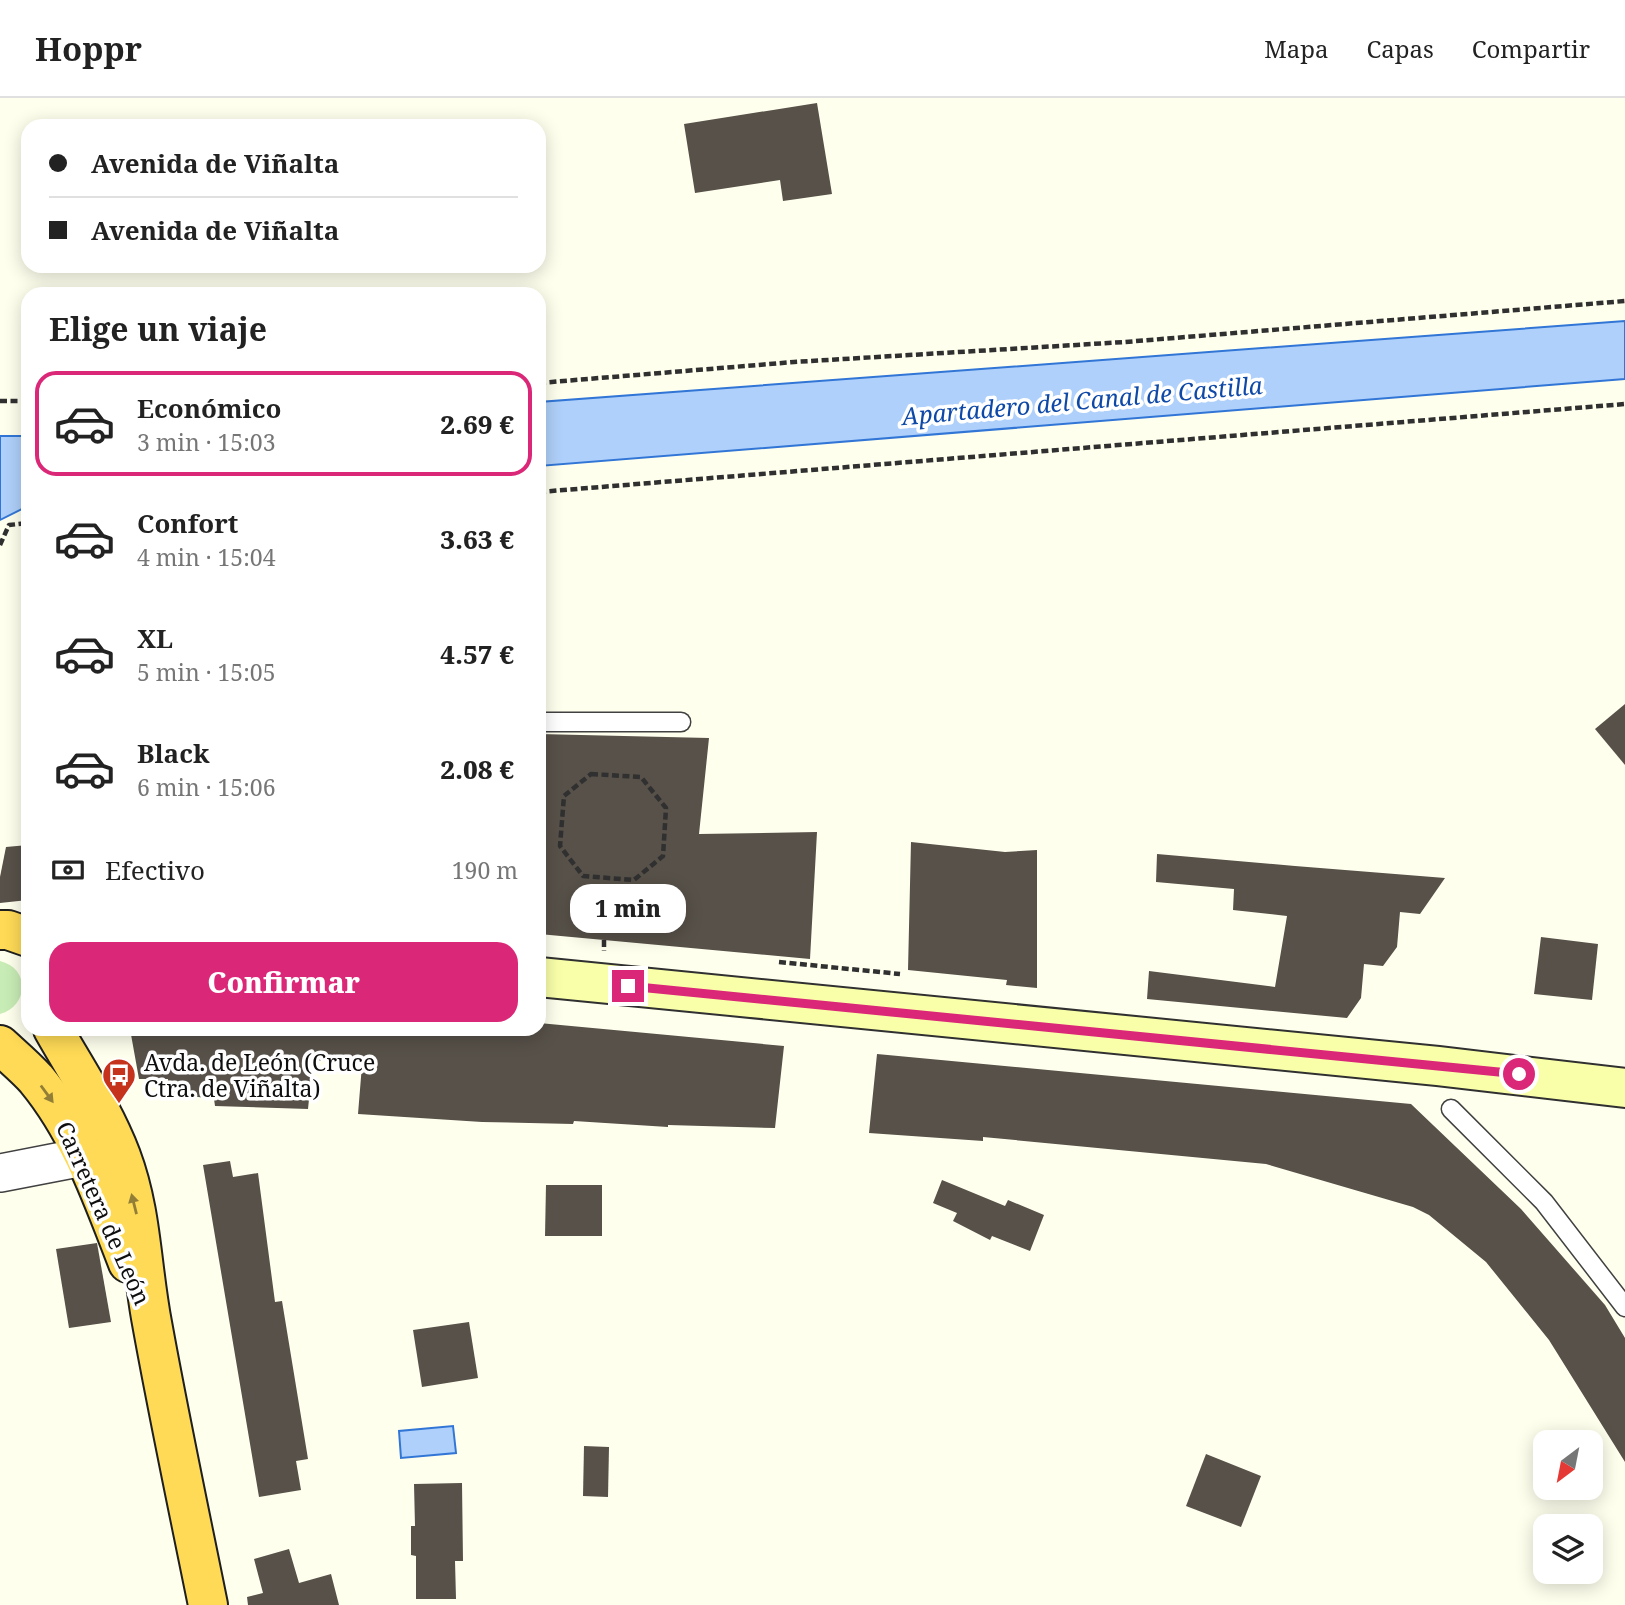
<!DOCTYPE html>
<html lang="es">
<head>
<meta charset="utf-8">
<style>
  body { margin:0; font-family:"Noto Serif",serif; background:#f2f2f2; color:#222; height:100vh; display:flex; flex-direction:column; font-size:26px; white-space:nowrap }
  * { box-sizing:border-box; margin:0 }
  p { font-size:23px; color:#767676 }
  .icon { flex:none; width:38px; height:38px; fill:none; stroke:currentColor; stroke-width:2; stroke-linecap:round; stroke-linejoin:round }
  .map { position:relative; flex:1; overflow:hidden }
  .sheet { position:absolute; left:21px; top:189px; width:525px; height:749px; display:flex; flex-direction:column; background:#fff; border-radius:21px; box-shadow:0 4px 18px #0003 }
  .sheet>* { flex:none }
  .banner { position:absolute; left:21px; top:21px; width:525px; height:154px; border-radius:21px; box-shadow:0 4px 18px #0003; display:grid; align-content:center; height:154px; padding:0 28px; background:#fff }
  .needle { width:46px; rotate:212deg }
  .fabs { position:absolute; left:1533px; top:1332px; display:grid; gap:14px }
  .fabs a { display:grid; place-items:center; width:70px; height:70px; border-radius:14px; background:#fff; box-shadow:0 4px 18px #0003; font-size:35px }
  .end { position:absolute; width:32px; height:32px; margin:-16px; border:9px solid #db2777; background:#fff; box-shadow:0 0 0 4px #fff }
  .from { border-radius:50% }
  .bubble { position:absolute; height:49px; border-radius:21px; background:#fff; box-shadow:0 4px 18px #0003; font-size:23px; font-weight:800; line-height:49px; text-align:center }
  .banner b { display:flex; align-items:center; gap:24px; height:66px; font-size:26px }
  .banner b+b { border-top:2px solid #e0e0e0 }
  .banner i { width:18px; height:18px; background:#222 }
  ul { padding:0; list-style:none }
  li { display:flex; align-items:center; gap:21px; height:105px; margin:0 14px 10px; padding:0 14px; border:4px solid transparent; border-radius:21px }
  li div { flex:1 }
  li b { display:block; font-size:26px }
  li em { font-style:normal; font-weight:800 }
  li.selected { border-color:#db2777 }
  li>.icon { width:63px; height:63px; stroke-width:1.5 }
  h2 { padding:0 28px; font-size:32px; line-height:84px }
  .pay { display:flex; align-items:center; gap:18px; height:77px; padding:0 28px; font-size:26px }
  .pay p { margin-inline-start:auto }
  .cta { display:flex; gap:14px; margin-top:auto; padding:14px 28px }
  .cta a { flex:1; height:80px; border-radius:21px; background:#db2777; color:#fff; font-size:28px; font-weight:800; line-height:80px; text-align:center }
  header { display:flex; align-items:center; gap:42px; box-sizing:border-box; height:98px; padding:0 35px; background:#fff; border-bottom:2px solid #e0e0e0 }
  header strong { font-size:33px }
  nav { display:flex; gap:38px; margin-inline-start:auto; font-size:24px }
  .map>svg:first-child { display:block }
  .green { fill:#c8ecb5 }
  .water { fill:#afd0fa; stroke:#3176d6; stroke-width:2 }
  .building { fill:#575149 }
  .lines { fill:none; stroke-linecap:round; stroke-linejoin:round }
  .service-casing { stroke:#414141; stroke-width:21 }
  .minor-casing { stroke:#414141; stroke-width:40 }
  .secondary-casing { stroke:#303030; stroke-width:42 }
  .trunk-casing { stroke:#1f1f1f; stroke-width:42 }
  .path { stroke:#303030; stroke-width:4.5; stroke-dasharray:7 3.5; stroke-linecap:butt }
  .service { stroke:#fff; stroke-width:18 }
  .minor { stroke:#fff; stroke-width:37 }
  .secondary { stroke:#f9ffa9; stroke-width:38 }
  .trunk { stroke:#feda56; stroke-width:38 }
  .oneway { fill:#927e36 }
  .route { stroke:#db2777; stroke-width:9 }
  .labels { text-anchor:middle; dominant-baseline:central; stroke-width:7; stroke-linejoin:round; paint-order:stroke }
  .poi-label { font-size:23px; fill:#0e0e0e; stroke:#fff; text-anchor:start }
  .street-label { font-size:23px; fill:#0e0e0e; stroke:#fff }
  .water-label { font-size:24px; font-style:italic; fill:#0f49a7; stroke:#fff }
</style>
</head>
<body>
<header>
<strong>Hoppr</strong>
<nav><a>Mapa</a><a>Capas</a><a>Compartir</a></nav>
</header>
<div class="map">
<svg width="1625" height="1507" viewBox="0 0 1625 1507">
  <rect width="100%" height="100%" fill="#ffe"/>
  <path class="green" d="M0,863C30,870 29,908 0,916Z"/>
  <g class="water">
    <polygon points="1625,223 1625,281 539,368 539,304"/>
    <polygon points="0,338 28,338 28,408 0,422"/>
    <polygon points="453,1328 456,1355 401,1360 399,1333"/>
  </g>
  <g class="building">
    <polygon points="817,5 832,96 783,103 780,82 695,95 684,26"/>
    <polygon points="1625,606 1625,667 1595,631"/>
    <polygon points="539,636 709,640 699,736 817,734 810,861 539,836"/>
    <polygon points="911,744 1005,754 1037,752 1037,890 1006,887 1007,882 908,872"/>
    <polygon points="28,747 28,802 0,805 0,779 6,749"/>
    <polygon points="1157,756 1295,768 1445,780 1420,816 1400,814 1397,849 1383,868 1364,866 1361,900 1347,920 1147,901 1149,873 1275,889 1287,818 1233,812 1234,791 1156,784"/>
    <polygon points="1541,839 1598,846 1592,902 1534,896"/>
    <polygon points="539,925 784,948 775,1030 668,1027 668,1029 574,1023 573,1026 482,1024 358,1016 362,967 313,962 308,1011 215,1008 214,1001 167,995 168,981 139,981 130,931 539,931"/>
    <polygon points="877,956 1411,1006 1521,1111 1605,1207 1625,1240 1625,1364 1549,1242 1486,1164 1429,1117 1413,1109 1266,1066 983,1039 983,1043 869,1035"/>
    <polygon points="230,1063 233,1079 258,1075 275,1204 282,1203 308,1361 296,1363 301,1392 259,1399 203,1067"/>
    <polygon points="942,1082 1005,1108 1008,1102 1044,1117 1030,1153 992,1138 990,1142 953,1123 957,1115 933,1105"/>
    <polygon points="546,1087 602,1087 602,1138 545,1138"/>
    <polygon points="97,1145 111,1224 69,1230 56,1151"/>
    <polygon points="469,1224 478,1280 422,1289 413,1232"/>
    <polygon points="584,1348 609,1349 608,1399 583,1398"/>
    <polygon points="1206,1356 1261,1378 1241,1429 1186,1408"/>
    <polygon points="462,1385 463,1463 455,1463 456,1501 416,1501 416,1458 411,1457 411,1428 415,1428 414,1386"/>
    <polygon points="289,1451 299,1485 331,1476 339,1507 248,1507 247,1499 263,1495 254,1461"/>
  </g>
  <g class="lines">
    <g class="service-casing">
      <g id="service">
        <polyline points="539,624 681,624"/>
        <polyline points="1451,1011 1544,1104 1625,1209"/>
      </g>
    </g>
    <g class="minor-casing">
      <polyline id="minor" points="0,1075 83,1059"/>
    </g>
    <g class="secondary-casing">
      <polyline id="secondary" points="539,879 1438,968 1625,990"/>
    </g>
    <g class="trunk-casing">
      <g id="trunk">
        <polyline points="0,832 8,832 28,839"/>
        <path d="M53,931C76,972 104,1013 121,1058C142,1114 141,1167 152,1225C169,1319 189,1413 208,1507"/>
        <path d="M0,947C12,958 25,969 36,981C80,1034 103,1101 128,1165"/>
      </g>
    </g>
    <g class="path">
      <polyline points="539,285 794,264 1125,244 1625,203"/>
      <polyline points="0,303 28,303"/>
      <polyline points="539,394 1625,306"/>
      <polyline points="0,447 9,427 28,425"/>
      <polygon points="591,676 641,679 666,710 663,758 634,782 583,778 560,748 564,698"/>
      <polyline points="604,842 604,853"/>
      <polyline points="779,864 900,876"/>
    </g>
    <use href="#service" class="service"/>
    <use href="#minor" class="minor"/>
    <use href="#secondary" class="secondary"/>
    <use href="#trunk" class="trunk"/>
  </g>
  <defs><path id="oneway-solid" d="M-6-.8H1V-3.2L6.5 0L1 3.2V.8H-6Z" transform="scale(1.75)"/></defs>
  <g class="oneway">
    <use href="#oneway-solid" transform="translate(47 996) rotate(54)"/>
    <use href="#oneway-solid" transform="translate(134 1106) rotate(-104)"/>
  </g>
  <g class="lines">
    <polyline class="route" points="628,888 1519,976"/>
  </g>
  <defs>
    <g id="bus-pin" transform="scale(1.75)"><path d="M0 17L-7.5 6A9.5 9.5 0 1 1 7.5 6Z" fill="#c6331d" stroke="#fff"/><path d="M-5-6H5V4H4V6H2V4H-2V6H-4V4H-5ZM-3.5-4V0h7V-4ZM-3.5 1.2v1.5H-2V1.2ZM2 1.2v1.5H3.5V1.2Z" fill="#fff"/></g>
  </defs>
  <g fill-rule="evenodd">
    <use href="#bus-pin" x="119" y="977"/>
  </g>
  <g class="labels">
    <g class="poi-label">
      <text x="144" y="964">Avda. de León (Cruce<tspan x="144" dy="26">Ctra. de Viñalta)</tspan></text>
    </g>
    <g class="street-label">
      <text transform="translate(104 1115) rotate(66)">Carretera de León</text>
    </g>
    <g class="water-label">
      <text transform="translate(1082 302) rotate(-5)">Apartadero del Canal de Castilla</text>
    </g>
  </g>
</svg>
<div class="fabs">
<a><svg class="needle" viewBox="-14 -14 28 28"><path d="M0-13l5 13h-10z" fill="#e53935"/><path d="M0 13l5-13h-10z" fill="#767676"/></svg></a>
<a><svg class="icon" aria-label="layers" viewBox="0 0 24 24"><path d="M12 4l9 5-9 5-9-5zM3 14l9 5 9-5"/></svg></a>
</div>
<i class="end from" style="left:1519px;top:976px"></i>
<i class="end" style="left:628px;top:888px"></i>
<div class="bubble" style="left:570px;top:786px;width:116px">1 min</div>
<div class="banner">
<b><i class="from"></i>Avenida de Viñalta</b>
<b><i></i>Avenida de Viñalta</b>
</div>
<section class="sheet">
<h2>Elige un viaje</h2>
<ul>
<li class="selected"><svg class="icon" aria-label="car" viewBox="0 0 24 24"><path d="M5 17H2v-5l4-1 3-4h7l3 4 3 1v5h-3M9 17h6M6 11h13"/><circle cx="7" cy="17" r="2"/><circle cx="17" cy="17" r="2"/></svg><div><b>Económico</b><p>3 min · 15:03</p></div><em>2.69 €</em></li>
<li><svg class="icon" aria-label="car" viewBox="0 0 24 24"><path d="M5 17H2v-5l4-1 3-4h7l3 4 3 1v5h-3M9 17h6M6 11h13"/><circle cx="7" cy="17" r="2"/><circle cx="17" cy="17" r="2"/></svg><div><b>Confort</b><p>4 min · 15:04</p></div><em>3.63 €</em></li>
<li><svg class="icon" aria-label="car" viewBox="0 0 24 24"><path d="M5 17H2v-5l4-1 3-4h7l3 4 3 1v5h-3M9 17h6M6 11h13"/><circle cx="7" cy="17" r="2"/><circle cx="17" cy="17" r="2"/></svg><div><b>XL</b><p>5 min · 15:05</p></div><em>4.57 €</em></li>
<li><svg class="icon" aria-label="car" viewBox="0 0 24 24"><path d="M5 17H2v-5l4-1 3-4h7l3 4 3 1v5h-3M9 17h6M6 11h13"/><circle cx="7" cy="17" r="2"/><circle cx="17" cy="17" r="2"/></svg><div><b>Black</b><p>6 min · 15:06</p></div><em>2.08 €</em></li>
</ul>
<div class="pay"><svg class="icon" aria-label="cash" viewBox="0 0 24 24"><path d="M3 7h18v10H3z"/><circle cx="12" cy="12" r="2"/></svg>Efectivo<p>190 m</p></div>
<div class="cta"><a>Confirmar</a></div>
</section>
</div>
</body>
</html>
